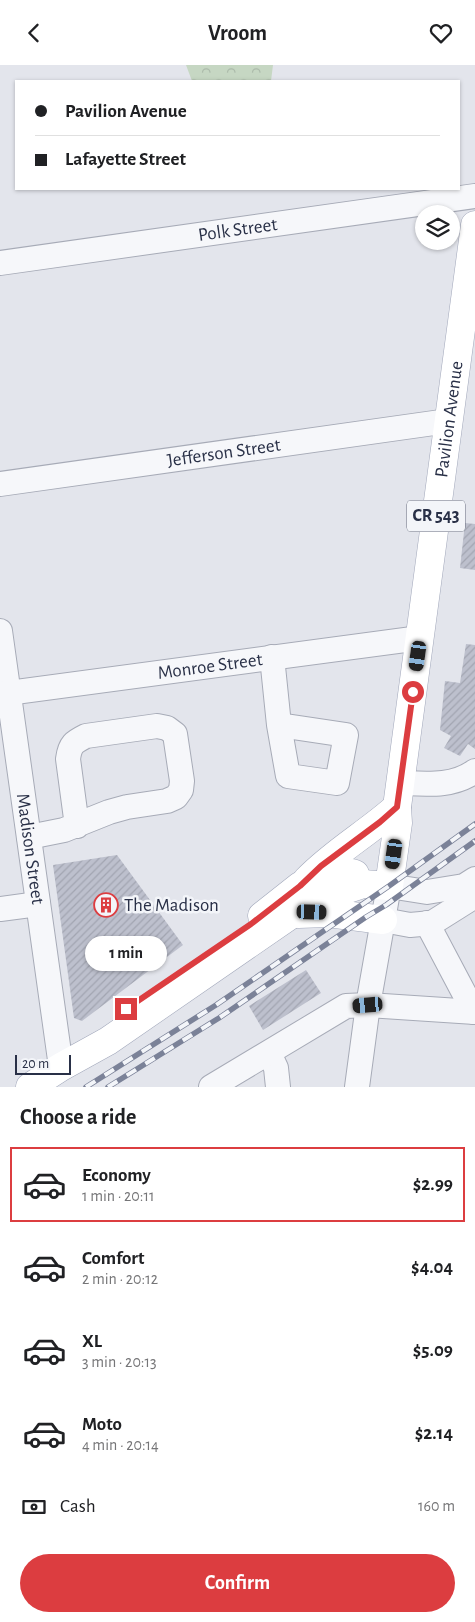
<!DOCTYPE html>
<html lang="en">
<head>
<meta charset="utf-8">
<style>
  body { margin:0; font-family:"Alegreya Sans",sans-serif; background:#f6f6f6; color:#202124; height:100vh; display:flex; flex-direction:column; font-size:19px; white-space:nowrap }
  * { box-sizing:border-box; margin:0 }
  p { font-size:16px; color:#757577 }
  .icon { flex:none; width:28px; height:28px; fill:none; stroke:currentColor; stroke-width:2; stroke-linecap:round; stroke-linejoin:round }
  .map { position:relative; height:1022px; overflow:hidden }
  .drawer { display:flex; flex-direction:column; background:#fff; flex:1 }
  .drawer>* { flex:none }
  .banner { position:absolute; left:15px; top:15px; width:445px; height:110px; border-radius:0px; box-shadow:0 1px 4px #0004; display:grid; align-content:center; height:110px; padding:0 20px; background:#fff }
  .fabs { position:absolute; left:415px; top:140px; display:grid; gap:10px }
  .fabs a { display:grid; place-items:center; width:45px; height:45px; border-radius:50%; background:#fff; box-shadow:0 1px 4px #0004; font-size:25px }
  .scale { position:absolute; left:15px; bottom:12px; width:56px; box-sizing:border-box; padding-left:5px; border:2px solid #293047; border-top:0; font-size:14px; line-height:18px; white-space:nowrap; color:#293047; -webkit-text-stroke:4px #f3f5f9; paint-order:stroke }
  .end { position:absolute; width:22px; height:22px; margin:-11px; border:6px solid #dc3d40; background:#fff; box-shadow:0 0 0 2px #fff }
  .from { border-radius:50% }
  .bubble { position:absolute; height:35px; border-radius:18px; background:#fff; box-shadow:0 1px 4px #0004; font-size:16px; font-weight:600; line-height:35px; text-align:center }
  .car { position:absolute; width:15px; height:30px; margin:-15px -8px; border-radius:6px; box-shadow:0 0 4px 1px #0007; background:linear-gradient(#222 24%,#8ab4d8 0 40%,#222 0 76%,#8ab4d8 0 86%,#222 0) }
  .banner b { display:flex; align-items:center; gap:18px; height:48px; font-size:19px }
  .banner b+b { border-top:1px solid #e0e0e0 }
  .banner i { width:12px; height:12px; background:#202124 }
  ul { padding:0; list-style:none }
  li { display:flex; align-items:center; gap:15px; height:75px; margin:0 10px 8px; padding:0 10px; border:2px solid transparent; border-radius:0px }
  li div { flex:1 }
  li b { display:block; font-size:19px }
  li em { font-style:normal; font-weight:600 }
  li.current { border-color:#dc3d40 }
  li>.icon { width:45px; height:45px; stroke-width:1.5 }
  h2 { padding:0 20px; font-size:22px; line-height:60px }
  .pay { display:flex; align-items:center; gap:12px; height:55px; padding:0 20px; font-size:19px }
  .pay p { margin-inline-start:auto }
  .primary-button { display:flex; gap:10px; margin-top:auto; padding:10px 20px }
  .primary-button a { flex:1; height:58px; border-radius:30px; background:#dc3d40; color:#fff; font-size:20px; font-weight:600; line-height:58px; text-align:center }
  header { display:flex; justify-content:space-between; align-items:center; height:65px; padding:0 20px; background:#fff; font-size:22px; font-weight:600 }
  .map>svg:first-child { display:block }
  .forest { fill:url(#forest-crowns) }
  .building { fill:url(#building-hatch) }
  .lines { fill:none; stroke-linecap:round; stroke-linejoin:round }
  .minor-casing { stroke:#a7abb7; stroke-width:26 }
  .major-casing { stroke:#a1a7ba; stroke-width:29 }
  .minor { stroke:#f6f7fa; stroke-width:24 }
  .major { stroke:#fff; stroke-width:28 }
  .rail-casing { stroke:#7b8298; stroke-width:5.5 }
  .rail { stroke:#f3f5f9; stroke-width:4; stroke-dasharray:11; stroke-linecap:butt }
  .route { stroke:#dc3d40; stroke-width:6 }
  .labels { text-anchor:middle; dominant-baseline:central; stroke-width:5; stroke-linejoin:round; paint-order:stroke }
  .shield { fill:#f3f5f9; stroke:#666b7c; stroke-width:1 }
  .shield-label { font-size:18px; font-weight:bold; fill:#293047 }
  .street-label { font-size:19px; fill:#293047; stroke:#f3f5f9 }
  .poi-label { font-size:19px; fill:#293047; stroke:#f3f5f9; text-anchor:start }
</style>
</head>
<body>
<header><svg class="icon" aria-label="back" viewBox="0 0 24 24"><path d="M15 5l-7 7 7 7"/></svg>Vroom<svg class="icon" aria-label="heart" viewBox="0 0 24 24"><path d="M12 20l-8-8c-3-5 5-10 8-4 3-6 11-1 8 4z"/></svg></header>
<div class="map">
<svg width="475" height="1022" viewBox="0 0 475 1022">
  <defs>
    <pattern id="forest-crowns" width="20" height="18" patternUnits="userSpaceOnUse" patternTransform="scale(1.25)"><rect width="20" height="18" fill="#c6d7c3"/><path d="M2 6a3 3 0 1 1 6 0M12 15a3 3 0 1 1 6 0" fill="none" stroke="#aab9a9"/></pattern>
    <pattern id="building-hatch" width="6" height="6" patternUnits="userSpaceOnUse" patternTransform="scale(1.25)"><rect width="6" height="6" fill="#bdc0cd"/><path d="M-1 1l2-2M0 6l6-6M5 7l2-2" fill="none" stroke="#a2a5b1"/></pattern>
  </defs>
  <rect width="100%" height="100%" fill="#e3e5ec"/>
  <polygon class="forest" points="186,0 273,0 271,16 192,16"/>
  <g class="building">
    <polygon points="465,458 475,459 475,505 460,503"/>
    <polygon points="466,579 475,580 475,684 468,679 460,691 444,683 451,671 440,665 445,616 460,618"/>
    <polygon points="117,790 183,880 82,956 74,953 53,800"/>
    <polygon points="306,905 321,928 263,965 249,941"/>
  </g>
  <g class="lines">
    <g class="minor-casing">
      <g id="minor">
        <path id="s1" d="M0,198L475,131"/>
        <path id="s2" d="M0,419L448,356"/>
        <path id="s3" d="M0,566L61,1002"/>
        <polyline points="272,592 279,660 346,670 337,718 288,711 279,660"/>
        <path id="s4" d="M0,629L420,573"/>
        <path d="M401,718C427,719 453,722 475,706"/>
        <path d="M29,772L64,765L109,747L127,742L167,736L176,732L181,725L182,716L175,669L167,663L157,661L86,671C74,677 70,679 68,694L77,761"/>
        <polyline points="0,844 38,839"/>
        <polyline points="383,855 410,860 432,858 475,831"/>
        <polyline points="427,858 474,947"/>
        <polyline points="269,988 276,1003 278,1022"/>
        <polyline points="211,1022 346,941 368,940 475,947"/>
        <polyline points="357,1022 368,940 389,821 427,827 464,821 475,814"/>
      </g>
    </g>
    <g class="major-casing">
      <g id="major">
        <path d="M307,815C334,787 368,768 397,742"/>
        <path id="s5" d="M389,821L398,758L397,742L475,160"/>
        <polyline points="298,849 328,848 383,855"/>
        <polyline points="262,851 300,821 325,812 352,808 355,809"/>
        <polyline points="30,1022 61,1002 108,976 292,849 327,831 363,819 389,821"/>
      </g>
    </g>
    <use href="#minor" class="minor"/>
    <use href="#major" class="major"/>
    <g class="rail-casing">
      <g id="rail">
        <polyline points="86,1022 216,940 389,821 475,759"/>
        <polyline points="108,1022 219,953 366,852 386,840 475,776"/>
      </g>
    </g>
    <use href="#rail" class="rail"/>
  </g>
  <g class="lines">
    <polyline class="route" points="126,944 251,859 300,821 321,801 380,757 397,742 413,627"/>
  </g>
  <defs>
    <g id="building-ring" transform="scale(1.25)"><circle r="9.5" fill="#f3f5f9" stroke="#dc3d40" stroke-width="1.5"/><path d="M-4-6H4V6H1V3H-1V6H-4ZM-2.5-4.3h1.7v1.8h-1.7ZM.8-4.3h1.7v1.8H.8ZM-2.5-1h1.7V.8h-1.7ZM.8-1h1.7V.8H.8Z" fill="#dc3d40"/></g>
  </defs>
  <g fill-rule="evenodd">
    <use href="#building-ring" x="106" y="840"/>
  </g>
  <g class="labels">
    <rect class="shield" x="407" y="435.5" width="58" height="31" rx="4"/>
    <g class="shield-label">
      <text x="436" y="451">CR 543</text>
    </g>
    <g class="street-label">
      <text stroke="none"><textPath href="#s1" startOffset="240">Polk Street</textPath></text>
      <text stroke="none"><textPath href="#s5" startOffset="471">Pavilion Avenue</textPath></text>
      <text stroke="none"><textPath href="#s2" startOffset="226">Jefferson Street</textPath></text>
      <text stroke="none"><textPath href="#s4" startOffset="212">Monroe Street</textPath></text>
      <text stroke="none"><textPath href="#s3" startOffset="220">Madison Street</textPath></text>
    </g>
    <g class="poi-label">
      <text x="124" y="840">The Madison</text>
    </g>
  </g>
</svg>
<div class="fabs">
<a><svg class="icon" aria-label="layers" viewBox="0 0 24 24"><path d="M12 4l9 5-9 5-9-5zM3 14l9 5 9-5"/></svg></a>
</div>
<div class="scale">20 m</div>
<i class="end from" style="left:413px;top:627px"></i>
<i class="end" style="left:126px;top:944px"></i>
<div class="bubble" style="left:85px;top:871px;width:82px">1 min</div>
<i class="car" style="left:418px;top:591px;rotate:188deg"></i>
<i class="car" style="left:394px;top:789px;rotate:188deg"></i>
<i class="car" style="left:312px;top:847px;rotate:92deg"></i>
<i class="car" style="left:368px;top:940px;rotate:265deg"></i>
<div class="banner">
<b><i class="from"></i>Pavilion Avenue</b>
<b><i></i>Lafayette Street</b>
</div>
</div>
<section class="drawer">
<h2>Choose a ride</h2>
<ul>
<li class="current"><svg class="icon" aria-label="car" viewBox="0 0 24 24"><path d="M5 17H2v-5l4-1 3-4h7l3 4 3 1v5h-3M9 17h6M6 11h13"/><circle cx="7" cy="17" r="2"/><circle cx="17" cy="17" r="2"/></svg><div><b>Economy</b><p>1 min · 20:11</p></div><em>$2.99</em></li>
<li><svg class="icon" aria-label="car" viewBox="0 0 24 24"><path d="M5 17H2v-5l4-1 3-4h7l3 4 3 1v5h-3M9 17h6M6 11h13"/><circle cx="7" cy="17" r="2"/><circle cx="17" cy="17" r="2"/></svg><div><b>Comfort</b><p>2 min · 20:12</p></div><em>$4.04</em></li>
<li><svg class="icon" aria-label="car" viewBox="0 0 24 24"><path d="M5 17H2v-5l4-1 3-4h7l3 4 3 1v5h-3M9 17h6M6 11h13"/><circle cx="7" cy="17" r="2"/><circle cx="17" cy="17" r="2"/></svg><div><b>XL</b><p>3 min · 20:13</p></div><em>$5.09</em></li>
<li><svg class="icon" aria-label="car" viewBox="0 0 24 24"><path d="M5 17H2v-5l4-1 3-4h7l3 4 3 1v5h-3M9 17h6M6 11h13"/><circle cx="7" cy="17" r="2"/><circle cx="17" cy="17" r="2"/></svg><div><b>Moto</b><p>4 min · 20:14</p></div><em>$2.14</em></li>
</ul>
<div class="pay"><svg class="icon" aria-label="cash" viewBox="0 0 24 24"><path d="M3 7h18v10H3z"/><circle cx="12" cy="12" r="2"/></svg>Cash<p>160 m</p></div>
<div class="primary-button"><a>Confirm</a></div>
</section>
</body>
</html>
